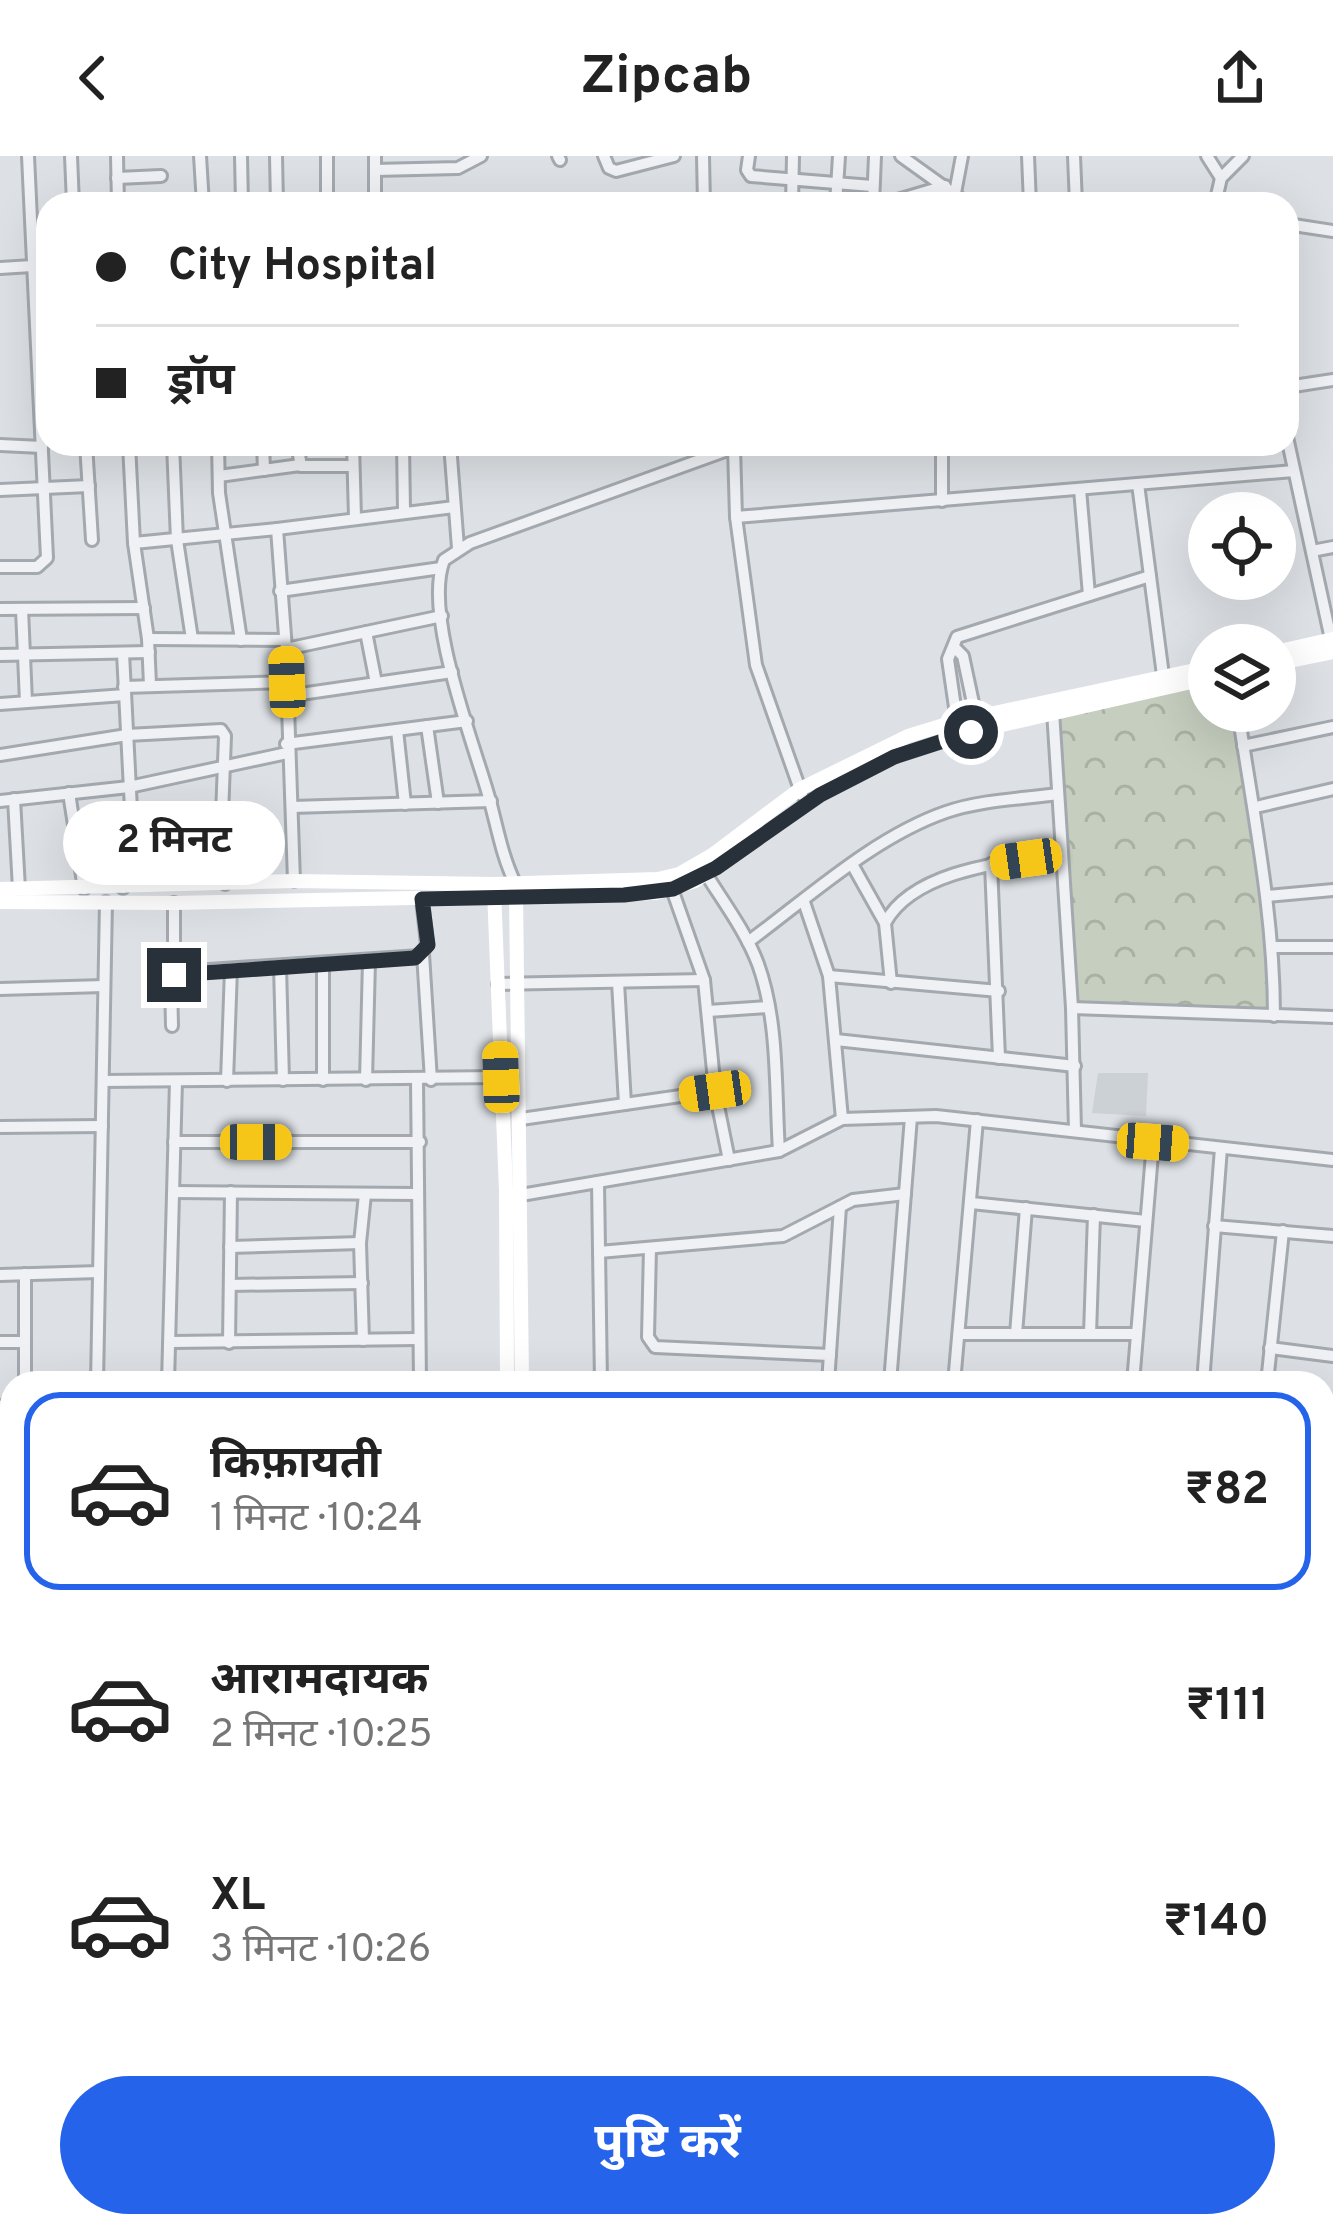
<!DOCTYPE html>
<html lang="hi">
<head>
<meta charset="utf-8">
<style>
  body { margin:0; font-family:Overpass,"Noto Sans Devanagari",sans-serif; background:#f2f2f2; color:#222; height:100vh; display:flex; flex-direction:column; font-size:45px; white-space:nowrap }
  * { box-sizing:border-box; margin:0 }
  p { font-size:39px; color:#767676 }
  .icon { flex:none; width:66px; height:66px; fill:none; stroke:currentColor; stroke-width:2; stroke-linecap:round; stroke-linejoin:round }
  .map { position:relative; flex:1; overflow:hidden }
  .side { position:absolute; left:0px; top:1215px; width:1335px; height:867px; display:flex; flex-direction:column; background:#fff; border-radius:36px 36px 0 0; box-shadow:0 12px 48px #0002 }
  .side>* { flex:none }
  .hud { position:absolute; left:36px; top:36px; width:1263px; height:264px; border-radius:36px; box-shadow:0 12px 48px #0002; display:grid; align-content:center; height:264px; padding:0 60px; background:#fff }
  .fabs { position:absolute; left:1188px; top:336px; display:grid; gap:24px }
  .fabs a { display:grid; place-items:center; width:108px; height:108px; border-radius:50%; background:#fff; box-shadow:0 12px 48px #0002; font-size:60px }
  .end { position:absolute; width:54px; height:54px; margin:-27px; border:15px solid #28313a; background:#fff; box-shadow:0 0 0 6px #fff }
  .from { border-radius:50% }
  .bubble { position:absolute; height:84px; border-radius:42px; background:#fff; box-shadow:0 12px 48px #0002; font-size:39px; font-weight:700; line-height:84px; text-align:center }
  .car { position:absolute; width:36px; height:72px; margin:-36px -18px; border-radius:15px; box-shadow:0 0 9px 3px #0007; background:linear-gradient(#f5c518 24%,#345 0 40%,#f5c518 0 76%,#345 0 86%,#f5c518 0) }
  .hud b { display:flex; align-items:center; gap:42px; height:114px; font-size:45px }
  .hud b+b { border-top:3px solid #e0e0e0 }
  .hud i { width:30px; height:30px; background:#222 }
  ul { padding:21px 0 0; list-style:none }
  li { display:flex; align-items:center; gap:36px; height:198px; margin:0 24px 18px; padding:0 36px; border:6px solid transparent; border-radius:36px }
  li div { flex:1 }
  li b { display:block; font-size:45px }
  li em { font-style:normal; font-weight:700 }
  li.selected { border-color:#2563eb }
  li>.icon { width:108px; height:108px; stroke-width:1.5 }
  .cta { display:flex; gap:24px; margin-top:auto; padding:24px 60px }
  .cta a { flex:1; height:138px; border-radius:72px; background:#2563eb; color:#fff; font-size:48px; font-weight:700; line-height:138px; text-align:center }
  header { display:flex; justify-content:space-between; align-items:center; height:156px; padding:0 60px; background:#fff; font-size:54px; font-weight:700 }
  .map>svg:first-child { display:block }
  .built { fill:#ccd1d6 }
  .park { fill:url(#park-crowns) }
  .water { fill:url(#water-rules) }
  .lines { fill:none; stroke-linecap:round; stroke-linejoin:round }
  .street-casing { stroke:#a3a9ae; stroke-width:16 }
  .street { stroke:#eff1f4; stroke-width:10 }
  .secondary { stroke:#fff; stroke-width:14 }
  .route { stroke:#28313a; stroke-width:15 }
</style>
</head>
<body>
<header><svg class="icon" aria-label="back" viewBox="0 0 24 24"><path d="M15 5l-7 7 7 7"/></svg>Zipcab<svg class="icon" aria-label="share" viewBox="0 0 24 24"><path d="M12 15V3M7 8l5-5 5 5M5 13v7h14v-7"/></svg></header>
<div class="map">
<svg width="1333" height="2081" viewBox="0 0 1333 2081">
  <defs>
    <pattern id="park-crowns" width="20" height="18" patternUnits="userSpaceOnUse" patternTransform="scale(3)"><rect width="20" height="18" fill="#c5cebf"/><path d="M2 6a3 3 0 1 1 6 0M12 15a3 3 0 1 1 6 0" fill="none" stroke="#a9b1a5"/></pattern>
    <pattern id="water-rules" width="6" height="5" patternUnits="userSpaceOnUse" patternTransform="scale(3)"><rect width="6" height="5" fill="#9cb2c2"/><path d="M0 2.5h6" fill="none" stroke="#7f919f"/></pattern>
  </defs>
  <rect width="100%" height="100%" fill="#dde1e5"/>
  <polygon class="built" points="1098,917 1148,917 1146,960 1092,957"/>
  <polygon class="park" points="1209,523 1209,555 1237,555 1274,860 1072,852 1053,562"/>
  <g class="water">
    <polygon points="1333,1443 1333,1850 1323,1852 1323,1444"/>
    <polygon points="396,2070 846,2070 830,2081 383,2081"/>
  </g>
  <g class="lines">
    <g class="street-casing">
      <g id="street">
        <polyline points="71,0 73,48"/>
        <polyline points="117,0 118,48"/>
        <polyline points="200,0 203,48"/>
        <polyline points="241,0 242,48"/>
        <polyline points="276,0 277,48"/>
        <polyline points="327,0 327,48"/>
        <polyline points="375,0 375,48"/>
        <polyline points="558,0 560,4"/>
        <polyline points="604,0 609,12 616,15 674,0"/>
        <polyline points="703,0 704,48"/>
        <polyline points="749,0 747,14 751,20 872,30"/>
        <polyline points="901,0 968,48"/>
        <polyline points="1028,0 1030,48"/>
        <polyline points="1074,0 1076,48"/>
        <polyline points="1207,0 1221,22"/>
        <polyline points="375,14 458,12 481,0"/>
        <polyline points="117,22 161,20"/>
        <polyline points="955,37 962,0"/>
        <polyline points="792,48 793,0"/>
        <polyline points="836,48 839,0"/>
        <polyline points="873,48 875,0"/>
        <polyline points="884,48 945,30"/>
        <polyline points="1215,48 1221,22 1243,0"/>
        <polyline points="1287,68 1333,75"/>
        <polyline points="0,112 48,109"/>
        <polyline points="1287,231 1333,224"/>
        <polyline points="1287,281 1332,488"/>
        <polyline points="86,288 92,384"/>
        <polyline points="129,288 134,387 148,483 150,529"/>
        <polyline points="173,288 177,384 192,483"/>
        <polyline points="218,288 219,337 241,484"/>
        <polyline points="263,288 264,314"/>
        <polyline points="297,288 301,310 353,310"/>
        <polyline points="353,288 355,362"/>
        <polyline points="403,288 404,354"/>
        <polyline points="450,288 458,392"/>
        <polyline points="942,288 942,345"/>
        <polyline points="0,289 42,291"/>
        <polyline points="734,291 736,361 756,509 802,639"/>
        <polyline points="219,320 300,309"/>
        <polyline points="1138,328 1164,527"/>
        <polyline points="1080,333 1089,439"/>
        <polyline points="0,334 89,330"/>
        <polyline points="736,361 1294,315"/>
        <polyline points="134,387 277,373"/>
        <polyline points="1312,395 1333,391"/>
        <polyline points="0,411 37,411 47,402 28,0"/>
        <polyline points="280,435 441,412"/>
        <polyline points="0,453 144,452"/>
        <polyline points="22,453 26,546"/>
        <polyline points="366,476 376,527"/>
        <polyline points="148,483 285,484"/>
        <polyline points="954,491 963,500 976,561"/>
        <polyline points="286,493 442,460"/>
        <polyline points="123,497 132,673"/>
        <polyline points="0,499 149,496"/>
        <polyline points="124,531 287,526"/>
        <polyline points="287,540 452,516"/>
        <polyline points="0,548 125,539"/>
        <polyline points="1053,555 1072,852 1075,975"/>
        <path d="M1238,555C1253,657 1274,756 1274,860"/>
        <polyline points="957,565 948,503 957,481 1150,420"/>
        <polyline points="427,570 438,647"/>
        <polyline points="397,574 405,648"/>
        <polyline points="286,588 467,565"/>
        <polyline points="1243,590 1333,571"/>
        <polyline points="0,599 127,579 221,574 225,580 222,660"/>
        <polyline points="69,637 84,733"/>
        <polyline points="14,643 19,733"/>
        <polyline points="0,645 129,631 287,597"/>
        <polyline points="292,651 491,645"/>
        <polyline points="1256,651 1333,633"/>
        <polyline points="117,676 123,732"/>
        <polyline points="76,682 219,660 226,667 225,728"/>
        <polyline points="991,708 999,902"/>
        <polyline points="853,710 885,767"/>
        <path d="M706,718C724,747 746,776 758,808C779,866 775,934 779,995"/>
        <polyline points="294,725 286,493 277,373 454,351"/>
        <path d="M515,727C501,698 497,669 488,638C472,582 423,457 444,404L470,387L744,288"/>
        <polyline points="672,733 704,824 715,935 729,1004"/>
        <polyline points="1267,740 1333,734"/>
        <polyline points="804,746 829,820 842,963"/>
        <polyline points="174,747 174,819"/>
        <path d="M748,786C809,741 874,681 946,656C981,644 1021,643 1058,638"/>
        <polyline points="1273,791 1333,791"/>
        <polyline points="423,798 431,924"/>
        <polyline points="323,807 323,924"/>
        <polyline points="280,810 283,924"/>
        <polyline points="829,820 999,835"/>
        <polyline points="618,826 625,948"/>
        <path d="M891,827L885,767C914,713 1008,706 1061,698"/>
        <polyline points="498,828 704,824"/>
        <polyline points="0,833 104,830"/>
        <polyline points="1072,852 1333,861"/>
        <polyline points="708,855 768,851"/>
        <polyline points="172,870 171,826 179,816 420,800 427,789 422,743"/>
        <polyline points="836,884 1075,910"/>
        <polyline points="366,924 369,805"/>
        <polyline points="417,924 420,1227"/>
        <polyline points="103,925 501,921"/>
        <polyline points="227,925 231,813"/>
        <polyline points="521,963 715,935"/>
        <polyline points="0,971 102,970"/>
        <polyline points="174,986 420,986"/>
        <polyline points="598,1026 601,1227"/>
        <polyline points="174,1036 418,1038"/>
        <polyline points="521,1039 779,995 842,963 936,960 1333,1004"/>
        <polyline points="971,1047 1146,1065"/>
        <polyline points="1214,1070 1333,1080"/>
        <polyline points="230,1091 360,1087"/>
        <polyline points="650,1092 648,1181 655,1191 830,1199"/>
        <polyline points="599,1096 783,1080 853,1044 905,1038"/>
        <polyline points="0,1119 99,1116"/>
        <polyline points="230,1129 362,1127"/>
        <polyline points="959,1178 1137,1178"/>
        <polyline points="1016,1178 1026,1052"/>
        <polyline points="1090,1178 1094,1059"/>
        <polyline points="363,1184 360,1087 365,1038"/>
        <polyline points="0,1186 25,1186"/>
        <polyline points="171,1186 418,1183"/>
        <polyline points="229,1187 231,1036"/>
        <polyline points="1270,1192 1333,1200"/>
        <polyline points="25,1227 25,1118"/>
        <polyline points="97,1227 106,746"/>
        <polyline points="168,1227 176,925"/>
        <polyline points="828,1227 840,1051"/>
        <polyline points="890,1227 911,961"/>
        <polyline points="954,1227 977,964"/>
        <polyline points="1133,1227 1153,986"/>
        <polyline points="1203,1227 1221,992"/>
        <polyline points="1267,1227 1283,1075"/>
        <polyline points="0,1250 12,1249"/>
        <polyline points="1323,1251 1333,1252"/>
        <polyline points="0,1335 12,1335"/>
        <polyline points="1323,1404 1330,1383"/>
        <polyline points="7,1931 12,1961"/>
        <polyline points="0,1991 12,1990"/>
        <polyline points="261,2070 264,2081"/>
        <polyline points="0,2075 30,2070"/>
      </g>
    </g>
    <use href="#street" class="street"/>
    <g class="secondary">
      <polyline points="1275,496 1333,483"/>
      <polyline points="1275,508 1333,496"/>
      <polyline points="0,733 294,725 494,728 658,723 679,718 712,699 800,633 908,580 957,565 1209,511"/>
      <polyline points="494,734 506,1035 507,1227"/>
      <polyline points="516,738 522,1227"/>
      <polyline points="0,746 174,747 656,737 695,725 820,639 894,601 971,576 1209,522"/>
      <polyline points="1323,1368 1333,1368"/>
      <polyline points="0,1380 12,1380"/>
      <polyline points="1323,1382 1333,1383"/>
      <polyline points="299,2081 305,2070"/>
      <polyline points="318,2081 325,2070"/>
    </g>
  </g>
  <g class="lines">
    <polyline class="route" points="174,819 415,802 428,789 422,743 624,739 673,733 716,712 820,639 894,601 971,576"/>
  </g>
</svg>
<div class="fabs">
<a><svg class="icon" aria-label="locate" viewBox="0 0 24 24"><circle cx="12" cy="12" r="6"/><path d="M12 2v4M12 18v4M2 12h4M18 12h4"/></svg></a>
<a><svg class="icon" aria-label="layers" viewBox="0 0 24 24"><path d="M12 4l9 5-9 5-9-5zM3 14l9 5 9-5"/></svg></a>
</div>
<i class="end from" style="left:971px;top:576px"></i>
<i class="end" style="left:174px;top:819px"></i>
<div class="bubble" style="left:63px;top:645px;width:222px">2 मिनट</div>
<i class="car" style="left:287px;top:526px;rotate:358deg"></i>
<i class="car" style="left:1026px;top:703px;rotate:262deg"></i>
<i class="car" style="left:501px;top:921px;rotate:358deg"></i>
<i class="car" style="left:715px;top:935px;rotate:262deg"></i>
<i class="car" style="left:256px;top:986px;rotate:90deg"></i>
<i class="car" style="left:1153px;top:986px;rotate:94deg"></i>
<div class="hud">
<b><i class="from"></i>City Hospital</b>
<b><i></i>ड्रॉप</b>
</div>
<section class="side">
<ul>
<li class="selected"><svg class="icon" aria-label="car" viewBox="0 0 24 24"><path d="M5 17H2v-5l4-1 3-4h7l3 4 3 1v5h-3M9 17h6M6 11h13"/><circle cx="7" cy="17" r="2"/><circle cx="17" cy="17" r="2"/></svg><div><b>किफ़ायती</b><p>1 मिनट · 10:24</p></div><em>₹82</em></li>
<li><svg class="icon" aria-label="car" viewBox="0 0 24 24"><path d="M5 17H2v-5l4-1 3-4h7l3 4 3 1v5h-3M9 17h6M6 11h13"/><circle cx="7" cy="17" r="2"/><circle cx="17" cy="17" r="2"/></svg><div><b>आरामदायक</b><p>2 मिनट · 10:25</p></div><em>₹111</em></li>
<li><svg class="icon" aria-label="car" viewBox="0 0 24 24"><path d="M5 17H2v-5l4-1 3-4h7l3 4 3 1v5h-3M9 17h6M6 11h13"/><circle cx="7" cy="17" r="2"/><circle cx="17" cy="17" r="2"/></svg><div><b>XL</b><p>3 मिनट · 10:26</p></div><em>₹140</em></li>
</ul>
<div class="cta"><a>पुष्टि करें</a></div>
</section>
</div>
</body>
</html>
